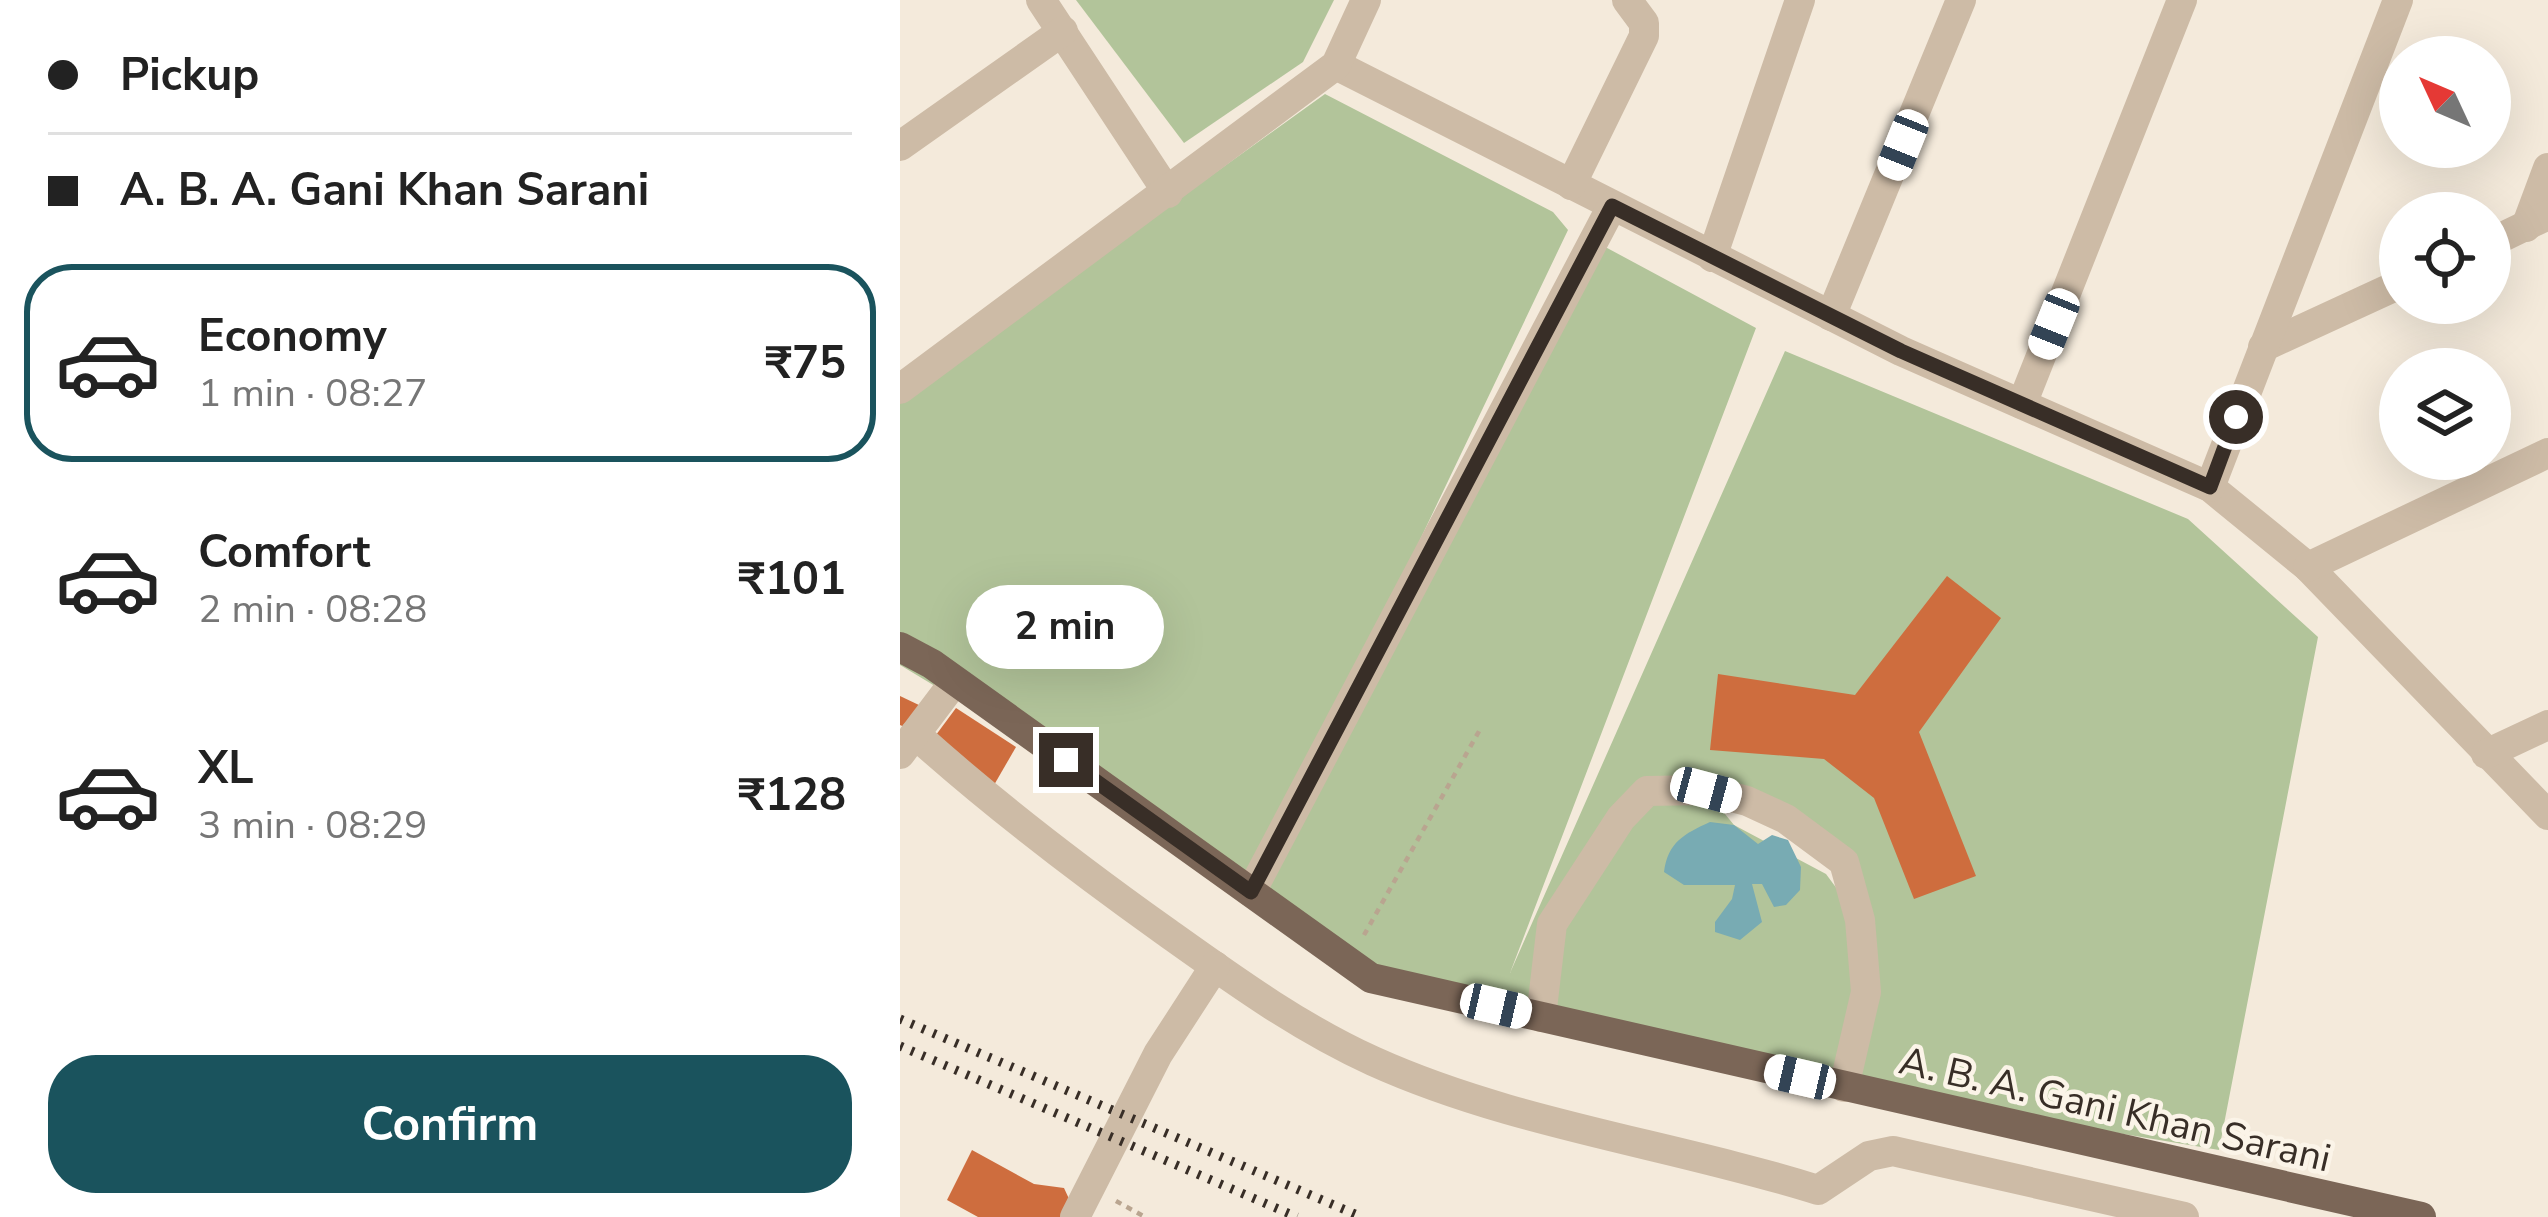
<!DOCTYPE html>
<html lang="en">
<head>
<meta charset="utf-8">
<style>
  body { margin:0; font-family:"Nunito Sans",sans-serif; background:#f2f2f2; color:#222; height:100vh; display:flex; flex-direction:column; font-size:45px; white-space:nowrap }
  * { box-sizing:border-box; margin:0 }
  p { font-size:39px; color:#767676 }
  .icon { flex:none; width:66px; height:66px; fill:none; stroke:currentColor; stroke-width:2; stroke-linecap:round; stroke-linejoin:round }
  .map { position:relative; flex:1; overflow:hidden }
  .drawer { display:flex; flex-direction:column; background:#fff; width:900px }
  .drawer>* { flex:none }
  .guide { display:grid; align-content:center; height:264px; padding:0 48px; background:#fff }
  .needle { width:78px; rotate:314deg }
  .controls { position:absolute; left:1479px; top:36px; display:grid; gap:24px }
  .controls a { display:grid; place-items:center; width:132px; height:132px; border-radius:50%; background:#fff; box-shadow:0 12px 48px #0002; font-size:60px }
  .end { position:absolute; width:54px; height:54px; margin:-27px; border:15px solid #382e27; background:#fff; box-shadow:0 0 0 6px #fff }
  .from { border-radius:50% }
  .bubble { position:absolute; height:84px; border-radius:42px; background:#fff; box-shadow:0 12px 48px #0002; font-size:39px; font-weight:700; line-height:84px; text-align:center }
  .car { position:absolute; width:36px; height:72px; margin:-36px -18px; border-radius:15px; box-shadow:0 0 9px 3px #0007; background:linear-gradient(#fff 24%,#345 0 40%,#fff 0 76%,#345 0 86%,#fff 0) }
  .guide b { display:flex; align-items:center; gap:42px; height:114px; font-size:45px }
  .guide b+b { border-top:3px solid #e0e0e0 }
  .guide i { width:30px; height:30px; background:#222 }
  ul { padding:0; list-style:none }
  li { display:flex; align-items:center; gap:36px; height:198px; margin:0 24px 18px; padding:0 24px; border:6px solid transparent; border-radius:48px }
  li div { flex:1 }
  li b { display:block; font-size:45px }
  li em { font-style:normal; font-weight:700 }
  li.current { border-color:#1a535d }
  li>.icon { width:108px; height:108px; stroke-width:1.5 }
  .button { display:flex; gap:24px; margin-top:auto; padding:24px 48px }
  .button a { flex:1; height:138px; border-radius:48px; background:#1a535d; color:#fff; font-size:48px; font-weight:700; line-height:138px; text-align:center }
  main { display:flex; flex:1; min-height:0 }
  .map>svg:first-child { display:block }
  .green { fill:#b2c49a; fill-rule:evenodd }
  .water { fill:#78abb3 }
  .building { fill:#ce6d3e }
  .lines { fill:none; stroke-linecap:round; stroke-linejoin:round }
  .path { stroke:#b9a590; stroke-width:4.5; stroke-dasharray:6 6; stroke-linecap:butt }
  .minor { stroke:#cdbba6; stroke-width:30 }
  .major { stroke:#7b6657; stroke-width:30 }
  .rail { stroke:#382e27; stroke-width:9; stroke-dasharray:3 9; stroke-linecap:butt }
  .route { stroke:#382e27; stroke-width:15 }
  .labels { text-anchor:middle; dominant-baseline:central; stroke-width:9; stroke-linejoin:round; paint-order:stroke }
  .street-label { font-size:39px; fill:#382e27; stroke:#fbf4e8 }
</style>
</head>
<body>
<main>
<section class="drawer">
<div class="guide">
<b><i class="from"></i>Pickup</b>
<b><i></i>A. B. A. Gani Khan Sarani</b>
</div>
<ul>
<li class="current"><svg class="icon" aria-label="car" viewBox="0 0 24 24"><path d="M5 17H2v-5l4-1 3-4h7l3 4 3 1v5h-3M9 17h6M6 11h13"/><circle cx="7" cy="17" r="2"/><circle cx="17" cy="17" r="2"/></svg><div><b>Economy</b><p>1 min · 08:27</p></div><em>₹75</em></li>
<li><svg class="icon" aria-label="car" viewBox="0 0 24 24"><path d="M5 17H2v-5l4-1 3-4h7l3 4 3 1v5h-3M9 17h6M6 11h13"/><circle cx="7" cy="17" r="2"/><circle cx="17" cy="17" r="2"/></svg><div><b>Comfort</b><p>2 min · 08:28</p></div><em>₹101</em></li>
<li><svg class="icon" aria-label="car" viewBox="0 0 24 24"><path d="M5 17H2v-5l4-1 3-4h7l3 4 3 1v5h-3M9 17h6M6 11h13"/><circle cx="7" cy="17" r="2"/><circle cx="17" cy="17" r="2"/></svg><div><b>XL</b><p>3 min · 08:29</p></div><em>₹128</em></li>
</ul>
<div class="button"><a>Confirm</a></div>
</section>
<div class="map">
<svg width="1648" height="1217" viewBox="0 0 1648 1217">
  <rect width="100%" height="100%" fill="#f4eadb"/>
  <g class="green">
    <polygon points="176,0 434,0 403,62 284,143"/>
    <path d="M425,94L653,212L668,230L376,841L696,242L856,328L610,973L885,351L1288,519L1418,637L1319,1150L943,1087L471,978L118,736L0,665V399ZM807,792L944,862L957,916L926,874L834,825Z"/>
  </g>
  <path class="water" d="M810,822L834,825L858,844L872,835L888,840L901,867L900,890L886,905L874,907L862,884H852L862,922L840,940L815,932V922L832,899L835,885H784L764,872C768,842 784,834 810,822Z"/>
  <g class="building">
    <polygon points="1047,576 1101,618 1019,732 1076,876 1014,899 974,798 924,759 810,750 818,674 955,695"/>
    <polygon points="0,696 21,706 9,729 0,725"/>
    <polygon points="56,708 116,747 94,785 33,739"/>
    <polygon points="72,1150 134,1184 164,1188 170,1201 162,1217 78,1217 47,1200"/>
  </g>
  <g class="lines">
    <g class="path">
      <polyline points="464,935 582,726"/>
      <polyline points="216,1201 245,1217"/>
    </g>
    <g class="minor">
      <polyline points="141,0 268,193"/>
      <polyline points="436,65 1001,351 1310,487 1408,567 1648,815"/>
      <polyline points="0,146 163,31"/>
      <polyline points="671,185 744,36 744,23 727,0"/>
      <polyline points="1626,227 1648,168"/>
      <polyline points="1590,243 1648,215"/>
      <polyline points="812,257 900,0"/>
      <polyline points="931,316 1061,0"/>
      <polyline points="1363,347 1500,284"/>
      <polyline points="0,389 436,65 466,0"/>
      <polyline points="1122,404 1282,0"/>
      <polyline points="1310,487 1498,0"/>
      <polyline points="1408,567 1648,453"/>
      <path d="M15,734C94,805 178,869 265,931C331,978 398,1027 473,1061C612,1124 772,1144 918,1190L969,1156L993,1151L1284,1217"/>
      <polyline points="0,754 55,681"/>
      <polyline points="1586,754 1648,725"/>
      <polyline points="351,892 712,206"/>
      <polyline points="641,1017 652,924 721,818 747,791 805,790 847,801 886,819 944,862 960,920 966,992 944,1087"/>
      <polyline points="175,1217 258,1054 315,966"/>
    </g>
    <polyline class="major" points="0,647 32,664 471,978 1521,1217"/>
    <g class="rail">
      <polyline points="0,1019 462,1217"/>
      <polyline points="0,1046 397,1217"/>
    </g>
  </g>
  <g class="lines">
    <polyline class="route" points="166,760 351,892 712,206 1001,351 1310,487 1336,417"/>
  </g>
  <g class="labels">
    <g class="street-label">
      <text transform="translate(1215 1110) rotate(13)">A. B. A. Gani Khan Sarani</text>
    </g>
  </g>
</svg>
<div class="controls">
<a><svg class="needle" viewBox="-14 -14 28 28"><path d="M0-13l5 13h-10z" fill="#e53935"/><path d="M0 13l5-13h-10z" fill="#767676"/></svg></a>
<a><svg class="icon" aria-label="locate" viewBox="0 0 24 24"><circle cx="12" cy="12" r="6"/><path d="M12 2v4M12 18v4M2 12h4M18 12h4"/></svg></a>
<a><svg class="icon" aria-label="layers" viewBox="0 0 24 24"><path d="M12 4l9 5-9 5-9-5zM3 14l9 5 9-5"/></svg></a>
</div>
<i class="end from" style="left:1336px;top:417px"></i>
<i class="end" style="left:166px;top:760px"></i>
<div class="bubble" style="left:66px;top:585px;width:198px">2 min</div>
<i class="car" style="left:1003px;top:145px;rotate:202deg"></i>
<i class="car" style="left:1154px;top:324px;rotate:202deg"></i>
<i class="car" style="left:806px;top:790px;rotate:105deg"></i>
<i class="car" style="left:596px;top:1006px;rotate:103deg"></i>
<i class="car" style="left:900px;top:1077px;rotate:283deg"></i>
</div>
</main>
</body>
</html>
